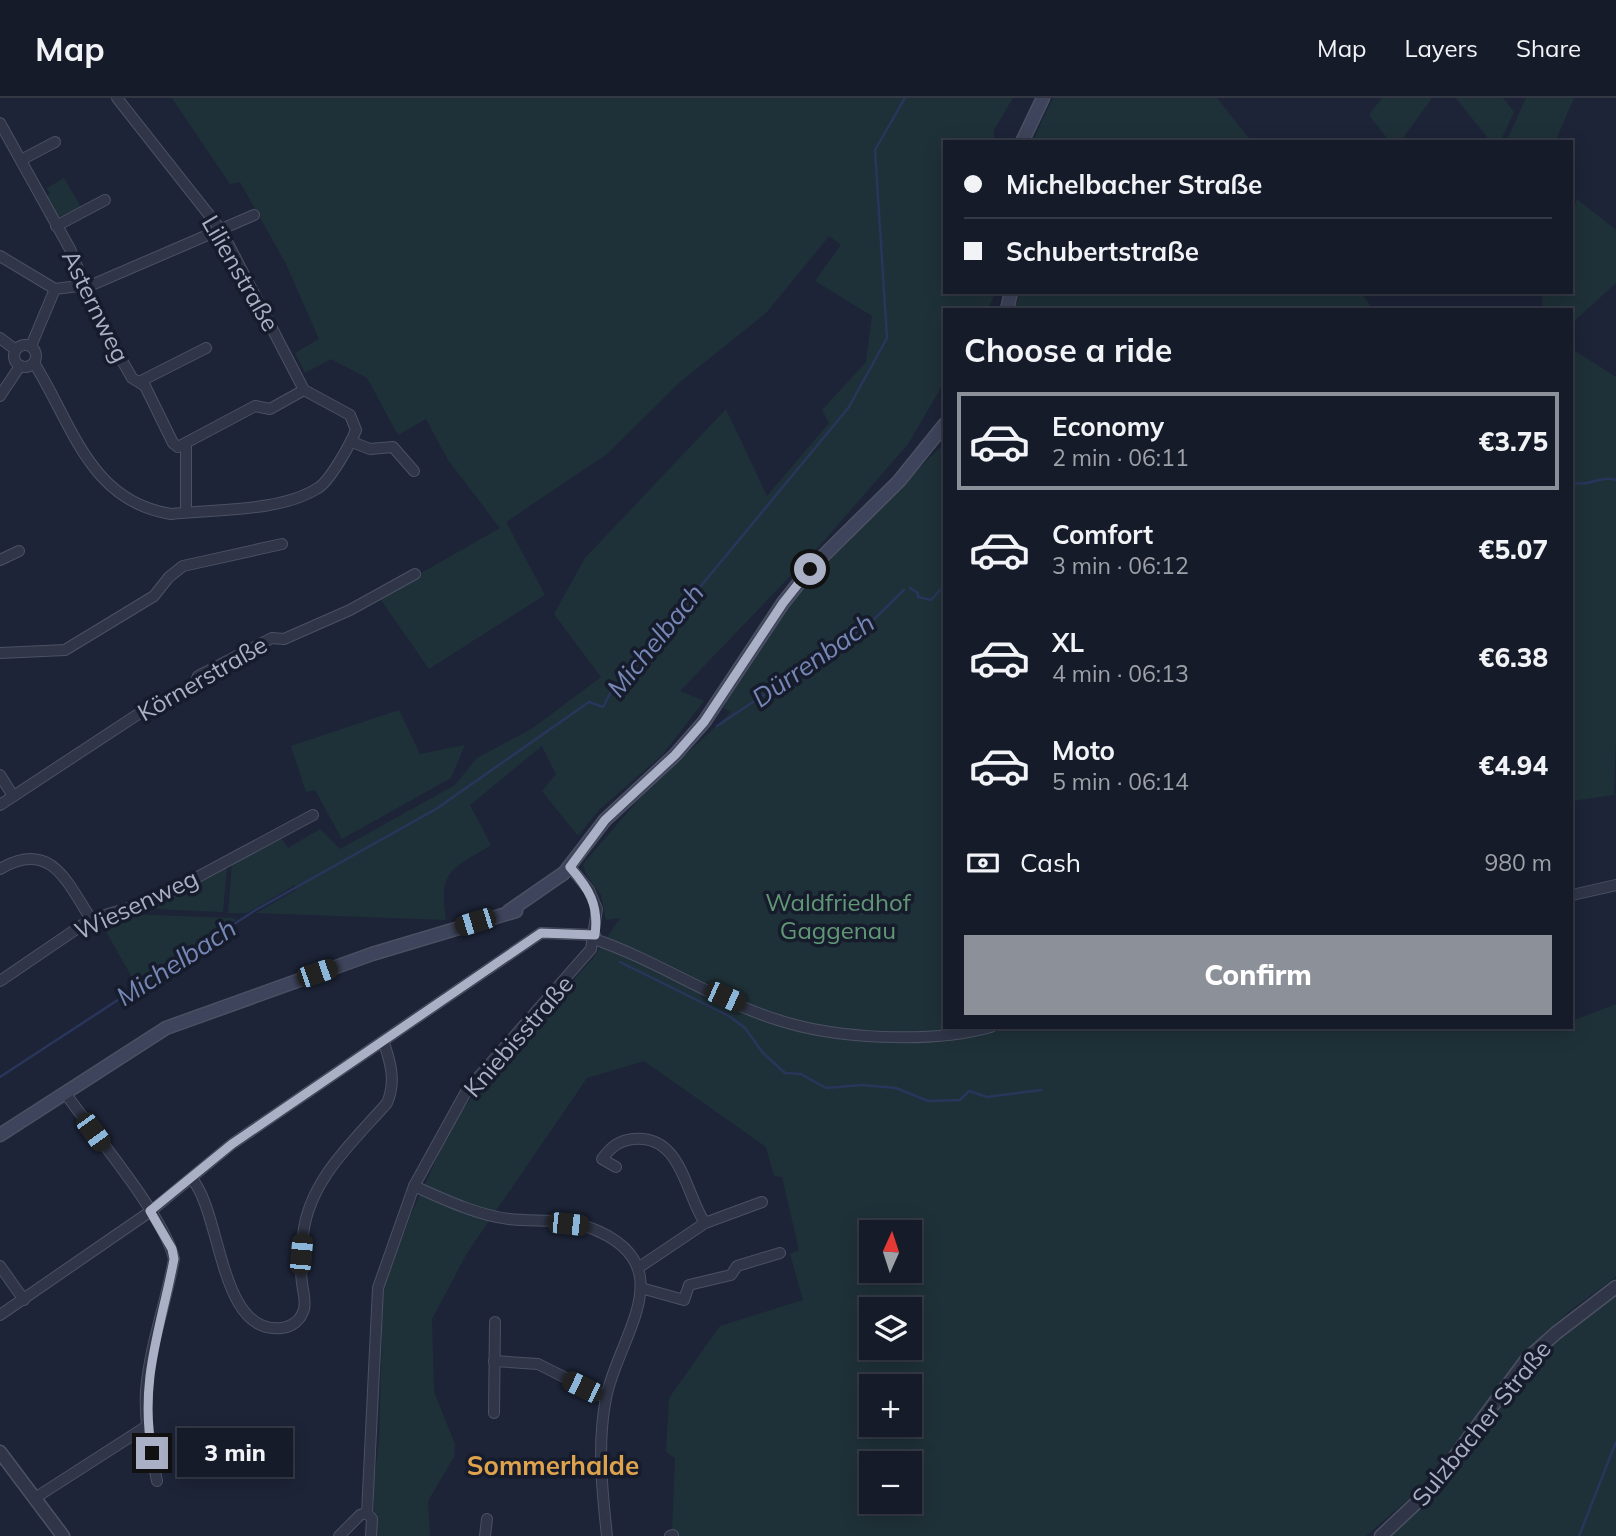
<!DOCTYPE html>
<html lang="en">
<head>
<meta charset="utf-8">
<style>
  body { margin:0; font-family:Mulish,sans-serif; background:#1f2431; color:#f1f3f6; height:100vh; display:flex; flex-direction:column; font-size:26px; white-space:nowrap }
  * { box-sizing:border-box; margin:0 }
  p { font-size:23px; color:#9ea1a8 }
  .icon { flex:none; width:38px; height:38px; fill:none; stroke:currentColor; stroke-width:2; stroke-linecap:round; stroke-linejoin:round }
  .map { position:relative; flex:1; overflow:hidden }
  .details { position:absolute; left:943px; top:210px; width:630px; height:721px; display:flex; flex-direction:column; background:#161b29; border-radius:0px; box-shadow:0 4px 18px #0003,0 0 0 2px #353946 }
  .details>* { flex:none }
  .top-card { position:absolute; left:943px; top:42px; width:630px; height:154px; border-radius:0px; box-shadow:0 4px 18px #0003,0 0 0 2px #353946; display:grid; align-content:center; height:154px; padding:0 21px; background:#161b29 }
  .needle { width:46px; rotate:3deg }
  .fabs { position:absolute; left:859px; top:1122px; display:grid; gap:14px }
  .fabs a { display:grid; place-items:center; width:63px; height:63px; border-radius:0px; background:#161b29; box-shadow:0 4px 18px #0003,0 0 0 2px #353946; font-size:35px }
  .end { position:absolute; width:32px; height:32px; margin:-16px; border:9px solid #aab0c5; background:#111; box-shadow:0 0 0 4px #111 }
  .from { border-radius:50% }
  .bubble { position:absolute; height:49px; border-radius:0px; background:#161b29; box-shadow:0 4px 18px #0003,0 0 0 2px #353946; font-size:23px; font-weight:800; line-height:49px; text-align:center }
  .car { position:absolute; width:21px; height:42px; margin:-21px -10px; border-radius:9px; box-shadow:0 0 5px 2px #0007; background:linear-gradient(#222 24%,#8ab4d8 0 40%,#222 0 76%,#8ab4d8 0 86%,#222 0) }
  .top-card b { display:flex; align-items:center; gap:24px; height:66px; font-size:26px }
  .top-card b+b { border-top:2px solid #353946 }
  .top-card i { width:18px; height:18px; background:#f1f3f6 }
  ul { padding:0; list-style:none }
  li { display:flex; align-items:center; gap:21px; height:98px; margin:0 14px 10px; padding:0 7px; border:4px solid transparent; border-radius:0px }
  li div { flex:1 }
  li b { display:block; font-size:26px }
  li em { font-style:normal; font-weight:800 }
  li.on { border-color:#8c9099 }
  li>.icon { width:63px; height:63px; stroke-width:1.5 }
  h2 { padding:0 21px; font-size:32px; line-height:84px }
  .pay { display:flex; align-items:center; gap:18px; height:77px; padding:0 21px; font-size:26px }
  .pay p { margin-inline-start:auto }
  .primary-button { display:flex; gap:14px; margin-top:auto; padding:14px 21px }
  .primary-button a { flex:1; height:80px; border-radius:0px; background:#8c9099; color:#fff; font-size:28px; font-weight:800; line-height:80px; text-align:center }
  header { display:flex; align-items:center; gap:42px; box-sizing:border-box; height:98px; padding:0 35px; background:#161b29; border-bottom:2px solid #353946 }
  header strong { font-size:33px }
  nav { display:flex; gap:38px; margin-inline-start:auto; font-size:24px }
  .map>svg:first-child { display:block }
  .green { fill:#1f3138; fill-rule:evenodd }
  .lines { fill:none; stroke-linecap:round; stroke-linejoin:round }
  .stream { stroke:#29355a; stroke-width:2.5 }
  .minor-casing { stroke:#4b5163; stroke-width:12 }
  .tertiary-casing { stroke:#4b5163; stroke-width:15 }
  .secondary-casing { stroke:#4b5163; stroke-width:15 }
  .minor { stroke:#303648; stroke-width:10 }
  .tertiary { stroke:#303648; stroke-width:12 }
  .secondary { stroke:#3e445b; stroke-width:12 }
  .route { stroke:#aab0c5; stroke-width:9 }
  .labels { text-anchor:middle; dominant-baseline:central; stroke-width:7; stroke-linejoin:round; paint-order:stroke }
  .street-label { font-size:24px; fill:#aab0c5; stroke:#161c2c }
  .park-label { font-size:24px; fill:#609775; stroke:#161c2c }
  .water-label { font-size:26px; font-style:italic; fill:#7687b6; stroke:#161c2c }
  .neighbourhood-label { font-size:26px; font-weight:bold; fill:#dea34c; stroke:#161c2c }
</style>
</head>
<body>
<header>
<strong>Map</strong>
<nav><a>Map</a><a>Layers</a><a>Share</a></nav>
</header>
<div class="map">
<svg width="1616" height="1438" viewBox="0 0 1616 1438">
  <rect width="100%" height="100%" fill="#1d2437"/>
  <g class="green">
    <path d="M172,0H1013L994,32V44H945V194H996L987,212H945V283L908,346L822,445L680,593L704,603L663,656L599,712L578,738L542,693L556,676L542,648L470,707L491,747C451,772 438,772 446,822L256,815L296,792L295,787L247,815H228L232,766L280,739L288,750L320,731L340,751L455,687L477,660L533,630L601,579L554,516L585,460L726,311L767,398L829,325L822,312L866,264L872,218L815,183L841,147L829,138L767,214L680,284L607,356L506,424L545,497L429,571L379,499L500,430L448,362L426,321L398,337L367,280L331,261L305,275L295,255L319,241L286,166L240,84L230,86Z"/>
    <polygon points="1053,0 1217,0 1252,44 1032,44"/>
    <polygon points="1382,0 1432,0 1400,44 1390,44 1369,17"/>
    <polygon points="1456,0 1503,0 1514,14 1500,44 1491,44"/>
    <polygon points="1526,0 1574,0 1555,44 1506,44"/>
    <polygon points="64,80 81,109 58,119 45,99 50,96 47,90"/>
    <polygon points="1577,101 1616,132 1616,185 1572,225 1572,212 1543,212 1542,196 1572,194 1572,116"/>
    <polygon points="1020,194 1361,194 1373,212 1015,212"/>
    <polygon points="1572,251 1616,279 1616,641 1614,697 1572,703"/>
    <path d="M945,345V929H1572V923L1616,906V1179L1572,1211L1536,1243L1418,1393L1366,1438H672L675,1360L666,1354L669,1300L720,1228L803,1202L790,1156L799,1152L782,1079L774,1078L766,1049L644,963L587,980L467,1155L432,1221L434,1294L455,1346L454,1359L428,1403L430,1438H376L373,1391L379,1343L383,1191L412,1114L453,1025L483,984L594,859L620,820L606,822L601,797L587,778L583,766L639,701L731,614L723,610L799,494L853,434ZM872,1134H910V1172H872ZM872,1211H910V1250H872ZM872,1288H910V1326H872ZM872,1365H910V1404H872Z"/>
    <polygon points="399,612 420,656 465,647 451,680 342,741 315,692 306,694 291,648"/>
    <polygon points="227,769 223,814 151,811 151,809"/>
    <polygon points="125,816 233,820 236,822 135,885 102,826"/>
    <polygon points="1616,1197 1616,1438 1392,1438 1450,1381 1515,1287 1547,1251"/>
  </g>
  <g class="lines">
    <g class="stream">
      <path d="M1572,384C1587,390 1600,377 1616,382"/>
      <polyline points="910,490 918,495 918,499 931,502 945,487"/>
      <polyline points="717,628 771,592 775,592 813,561 825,560 829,553 849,543 854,536 865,530 904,492"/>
      <polyline points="620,864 729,918 745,930 763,955 785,975 801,976 826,990 862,987 896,990 928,1003 960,1002 969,993 987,999 1041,992"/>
      <polyline points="0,979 254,813 436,711 589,604 603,609 613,590 652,547 849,309 887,240 875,52 905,0"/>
      <polyline points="1579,1438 1616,1344"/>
    </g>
    <g class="minor-casing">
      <g id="minor">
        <polyline points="0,25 70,151 100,224 132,280 145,288 173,345 178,349 255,308 270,311 304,292"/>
        <polyline points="21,62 55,44"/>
        <polyline points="56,128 105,102"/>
        <polyline points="0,158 55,191"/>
        <polyline points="0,240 16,252"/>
        <circle cx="25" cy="258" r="11"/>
        <polyline points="31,248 55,191 94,186 254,117"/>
        <path d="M34,265C73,327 89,403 171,416C215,411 281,414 318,390C330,383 351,345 356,332L350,317L304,292L221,132L117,0"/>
        <polyline points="139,284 206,250"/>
        <polyline points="0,298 20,268"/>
        <polyline points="352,344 370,351 393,349 414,373"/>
        <polyline points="186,414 186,345"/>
        <polyline points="0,462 19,453"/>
        <polyline points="0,555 65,552 154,498 169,479 183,468 282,446"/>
        <polyline points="0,677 13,698"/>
        <polyline points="0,707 152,607 163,608 193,591 198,578 272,540 284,541 350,512 415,476"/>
        <path d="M0,771C51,741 67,784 91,821"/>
        <polyline points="1572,797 1616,787"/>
        <path d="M594,841C656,862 712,901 775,921C834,941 930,946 991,929"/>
        <polyline points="0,883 91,821 153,803 313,717"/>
        <path d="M65,995C92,1033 165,1119 174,1161C166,1205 150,1247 146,1292C144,1323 151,1353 157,1383"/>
        <path d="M616,1069L602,1061C611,1049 618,1043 633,1041C682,1036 685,1096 705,1125"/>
        <path d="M192,1081C222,1116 219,1237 281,1230C292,1229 301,1222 304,1211C306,1202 303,1194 302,1185C300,1169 301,1153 303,1137C309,1082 353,1044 387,1005C396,984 391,966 384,945"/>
        <path d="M414,1088C443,1101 477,1117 509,1121C534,1124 565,1120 588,1129C687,1165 618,1238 606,1300C597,1346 602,1392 607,1438"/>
        <polyline points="0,1168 24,1202"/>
        <polyline points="638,1170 705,1125 762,1104"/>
        <polyline points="641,1190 684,1202 689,1187 731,1177 737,1168 780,1155"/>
        <polyline points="0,1217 151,1113 232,1046 541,835 595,837"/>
        <polyline points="494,1263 538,1266 606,1300"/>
        <polyline points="494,1315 495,1224"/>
        <polyline points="35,1400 147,1328"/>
        <polyline points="339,1438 360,1417 367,1415"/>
        <polyline points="371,1438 372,1421 367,1415 378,1190 414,1088 467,992 591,851 597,811 589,792 570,769"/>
        <polyline points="485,1438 487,1421"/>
        <polyline points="670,1438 673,1437"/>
      </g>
    </g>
    <g class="tertiary-casing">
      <g id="tertiary">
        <polyline points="0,1354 63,1438"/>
        <polyline points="1381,1438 1431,1391 1527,1261 1556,1235 1616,1189"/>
      </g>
    </g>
    <g class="secondary-casing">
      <g id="secondary">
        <polyline points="1022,44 1043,0"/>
        <polyline points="1007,212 1011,194"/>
        <polyline points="509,813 564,775 605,722 675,657 704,624 783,505 810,471 899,383 945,326"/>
        <polyline points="0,1037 166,930 372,856 516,813"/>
      </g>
    </g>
    <use href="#minor" class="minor"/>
    <use href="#tertiary" class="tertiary"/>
    <use href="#secondary" class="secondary"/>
  </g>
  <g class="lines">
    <path class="route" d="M152,1355C139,1282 161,1230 174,1161L172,1151L150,1113L232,1046L541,835L595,837C599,806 589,791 570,769L605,722L675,657L704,624L783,505L810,471"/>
  </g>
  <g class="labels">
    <g class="street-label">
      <text transform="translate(241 175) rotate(60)">Lilienstraße</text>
      <text transform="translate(96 208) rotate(64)">Asternweg</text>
      <text transform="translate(202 580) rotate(-30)">Körnerstraße</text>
      <text transform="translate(136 806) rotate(-25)">Wiesenweg</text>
      <text transform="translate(518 938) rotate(-49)">Kniebisstraße</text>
      <text transform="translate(1481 1325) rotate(-51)">Sulzbacher Straße</text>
    </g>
    <g class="park-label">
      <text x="838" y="804">Waldfriedhof<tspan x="838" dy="28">Gaggenau</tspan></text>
    </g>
    <g class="water-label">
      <text transform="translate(655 542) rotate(-51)">Michelbach</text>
      <text transform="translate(813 562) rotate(-35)">Dürrenbach</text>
      <text transform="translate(176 864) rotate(-33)">Michelbach</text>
    </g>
    <g class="neighbourhood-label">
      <text x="553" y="1367">Sommerhalde</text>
    </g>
  </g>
</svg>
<div class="fabs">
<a><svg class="needle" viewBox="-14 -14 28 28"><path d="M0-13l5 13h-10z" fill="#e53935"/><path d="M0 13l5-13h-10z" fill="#9ea1a8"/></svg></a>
<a><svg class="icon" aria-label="layers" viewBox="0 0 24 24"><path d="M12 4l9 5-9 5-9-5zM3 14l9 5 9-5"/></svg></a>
<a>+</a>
<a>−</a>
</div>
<i class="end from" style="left:810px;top:471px"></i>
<i class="end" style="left:152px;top:1355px"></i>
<div class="bubble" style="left:177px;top:1330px;width:116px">3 min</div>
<i class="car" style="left:475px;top:824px;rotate:253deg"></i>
<i class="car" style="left:317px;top:875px;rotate:71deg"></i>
<i class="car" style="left:725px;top:899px;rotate:114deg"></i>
<i class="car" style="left:93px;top:1034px;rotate:144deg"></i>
<i class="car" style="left:568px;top:1126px;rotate:96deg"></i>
<i class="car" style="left:301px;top:1156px;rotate:5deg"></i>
<i class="car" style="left:582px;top:1289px;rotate:296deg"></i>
<div class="top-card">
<b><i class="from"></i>Michelbacher Straße</b>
<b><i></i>Schubertstraße</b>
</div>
<section class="details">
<h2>Choose a ride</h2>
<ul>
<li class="on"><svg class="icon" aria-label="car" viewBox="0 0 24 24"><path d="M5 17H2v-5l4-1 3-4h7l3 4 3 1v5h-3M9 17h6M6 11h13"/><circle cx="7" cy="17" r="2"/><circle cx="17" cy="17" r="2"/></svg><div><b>Economy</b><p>2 min · 06:11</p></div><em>€3.75</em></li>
<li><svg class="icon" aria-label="car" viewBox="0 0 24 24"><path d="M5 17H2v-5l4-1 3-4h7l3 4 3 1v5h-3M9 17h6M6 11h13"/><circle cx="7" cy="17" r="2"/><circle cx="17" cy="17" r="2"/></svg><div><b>Comfort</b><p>3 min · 06:12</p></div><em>€5.07</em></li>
<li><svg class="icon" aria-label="car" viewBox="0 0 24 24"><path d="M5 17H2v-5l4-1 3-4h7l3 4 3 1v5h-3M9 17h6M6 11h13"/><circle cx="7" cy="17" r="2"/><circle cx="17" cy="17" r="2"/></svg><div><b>XL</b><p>4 min · 06:13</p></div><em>€6.38</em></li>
<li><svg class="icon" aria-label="car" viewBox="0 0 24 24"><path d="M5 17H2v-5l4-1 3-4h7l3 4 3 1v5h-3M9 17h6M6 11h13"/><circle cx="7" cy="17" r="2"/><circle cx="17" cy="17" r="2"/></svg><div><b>Moto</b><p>5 min · 06:14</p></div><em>€4.94</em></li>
</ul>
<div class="pay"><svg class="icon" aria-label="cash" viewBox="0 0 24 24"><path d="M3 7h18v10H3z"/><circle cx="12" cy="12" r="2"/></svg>Cash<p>980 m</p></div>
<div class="primary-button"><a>Confirm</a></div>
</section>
</div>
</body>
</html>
